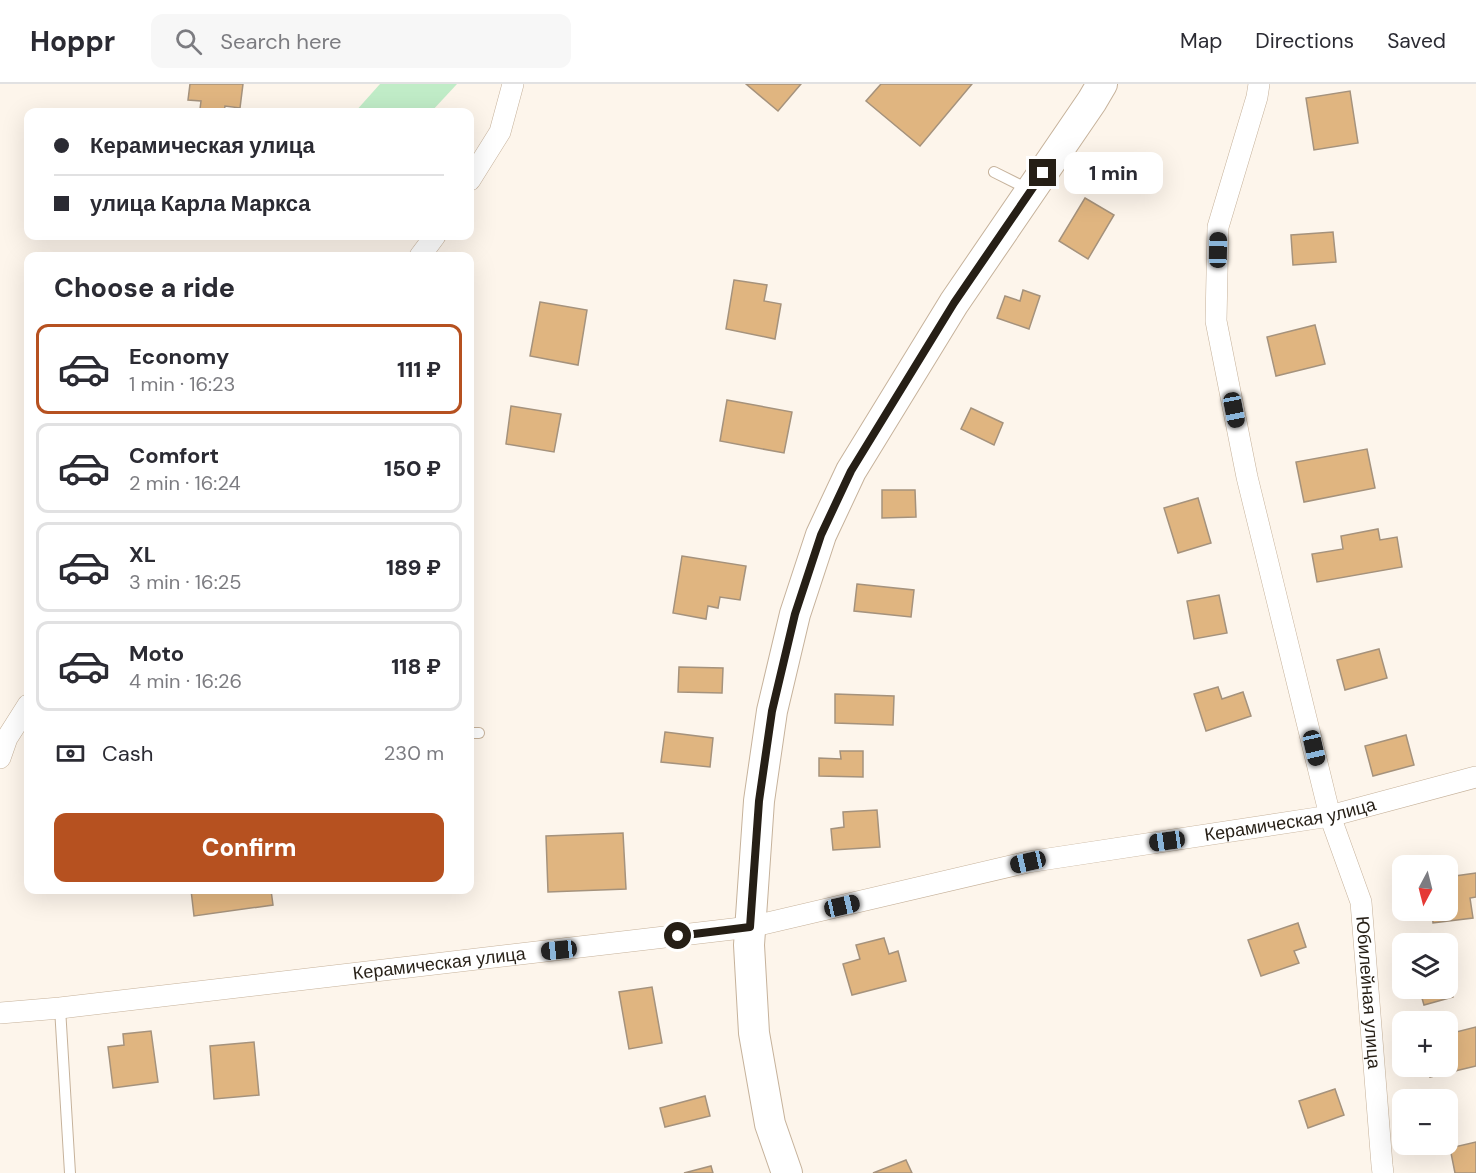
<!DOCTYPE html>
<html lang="en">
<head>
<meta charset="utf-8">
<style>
  body { margin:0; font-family:"DM Sans",sans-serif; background:#f7f7f7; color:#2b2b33; height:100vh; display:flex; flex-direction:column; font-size:22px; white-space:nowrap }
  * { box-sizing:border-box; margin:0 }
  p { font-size:20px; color:#7c7c81 }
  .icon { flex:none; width:33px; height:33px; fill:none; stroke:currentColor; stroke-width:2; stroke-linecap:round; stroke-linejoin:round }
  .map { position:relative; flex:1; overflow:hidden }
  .sheet { position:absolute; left:24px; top:168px; width:450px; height:642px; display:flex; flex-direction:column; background:#fff; border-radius:12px; box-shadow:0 6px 24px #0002 }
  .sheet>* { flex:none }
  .banner { position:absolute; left:24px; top:24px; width:450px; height:132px; border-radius:12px; box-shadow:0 6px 24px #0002; display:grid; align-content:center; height:132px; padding:0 30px; background:#fff }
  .needle { width:39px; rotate:187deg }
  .controls { position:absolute; left:1392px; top:771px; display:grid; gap:12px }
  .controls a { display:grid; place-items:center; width:66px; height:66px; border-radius:12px; background:#fff; box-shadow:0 6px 24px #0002; font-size:30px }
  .end { position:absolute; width:27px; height:27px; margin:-14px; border:8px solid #261f16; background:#fff; box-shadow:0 0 0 3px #fff }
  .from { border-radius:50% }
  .bubble { position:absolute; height:42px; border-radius:12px; background:#fff; box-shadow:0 6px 24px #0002; font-size:20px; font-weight:800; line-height:42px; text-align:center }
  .car { position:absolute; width:18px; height:36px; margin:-18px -9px; border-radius:8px; box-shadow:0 0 4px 2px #0007; background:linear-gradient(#222 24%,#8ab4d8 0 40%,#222 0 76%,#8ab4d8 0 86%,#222 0) }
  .banner b { display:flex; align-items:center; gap:21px; height:57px; font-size:22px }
  .banner b+b { border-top:2px solid #e1e1e2 }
  .banner i { width:15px; height:15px; background:#2b2b33 }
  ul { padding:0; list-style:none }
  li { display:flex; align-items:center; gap:18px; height:90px; margin:0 12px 9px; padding:0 18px; border:3px solid #e1e1e2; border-radius:12px }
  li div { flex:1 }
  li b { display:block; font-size:22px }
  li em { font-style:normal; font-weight:800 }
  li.active { border-color:#b65120 }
  li>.icon { width:54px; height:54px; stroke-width:1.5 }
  h2 { padding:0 30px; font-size:27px; line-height:72px }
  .pay { display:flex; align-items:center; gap:15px; height:66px; padding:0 30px; font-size:22px }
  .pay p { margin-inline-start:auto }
  .primary-button { display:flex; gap:12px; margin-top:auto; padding:12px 30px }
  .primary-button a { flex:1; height:69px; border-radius:12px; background:#b65120; color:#fff; font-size:24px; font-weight:800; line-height:69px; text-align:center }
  header { display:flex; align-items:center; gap:36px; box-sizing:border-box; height:84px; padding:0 30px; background:#fff; border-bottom:2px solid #e1e1e2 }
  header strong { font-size:28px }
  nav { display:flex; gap:33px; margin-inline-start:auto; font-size:21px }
  .search { width:420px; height:54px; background:#f7f7f7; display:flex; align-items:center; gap:15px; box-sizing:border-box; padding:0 21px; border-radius:12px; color:#7c7c81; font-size:22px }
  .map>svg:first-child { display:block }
  .green { fill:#c0ecc7 }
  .building { fill:#e0b580; stroke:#a5927c; stroke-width:1.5 }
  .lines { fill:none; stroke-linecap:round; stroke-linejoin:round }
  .lane-casing { stroke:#c6b29b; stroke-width:12 }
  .street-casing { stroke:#c6b29b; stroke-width:22 }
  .secondary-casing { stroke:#c6b29b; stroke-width:32 }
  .lane { stroke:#fff; stroke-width:10 }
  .street { stroke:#fff; stroke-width:21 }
  .secondary { stroke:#fff; stroke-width:30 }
  .route { stroke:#261f16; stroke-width:8 }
  .labels { text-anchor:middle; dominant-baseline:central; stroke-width:6; stroke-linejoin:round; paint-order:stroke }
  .street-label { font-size:18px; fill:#261f16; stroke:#fff }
</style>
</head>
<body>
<header>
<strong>Hoppr</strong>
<div class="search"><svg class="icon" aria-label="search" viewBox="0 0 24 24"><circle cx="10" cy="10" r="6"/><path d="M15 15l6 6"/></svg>Search here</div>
<nav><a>Map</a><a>Directions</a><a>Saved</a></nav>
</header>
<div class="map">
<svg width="1476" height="1089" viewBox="0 0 1476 1089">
  <rect width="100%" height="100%" fill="#fdf5eb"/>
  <polygon class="green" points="380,0 457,0 431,28 355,28"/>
  <g class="building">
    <polygon points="190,0 243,0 240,24 225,22 224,28 200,25 201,17 188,16"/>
    <polygon points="746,0 801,0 778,27"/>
    <polygon points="881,0 972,0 920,62 866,17"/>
    <polygon points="1350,7 1358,59 1314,66 1306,14"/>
    <polygon points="1085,114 1114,131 1088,175 1059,157"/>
    <polygon points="1333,148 1336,178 1293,181 1291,151"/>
    <polygon points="734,196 767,201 764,217 781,220 775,255 726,245"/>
    <polygon points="1023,206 1040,212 1029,245 997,234 1005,212 1020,217"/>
    <polygon points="540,218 587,226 578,281 530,272"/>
    <polygon points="1315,241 1325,280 1276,292 1267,253"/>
    <polygon points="727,316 792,328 784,369 720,357"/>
    <polygon points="511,322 561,330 554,368 506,360"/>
    <polygon points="971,324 1003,339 994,361 961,345"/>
    <polygon points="1367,365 1375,404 1304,418 1296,378"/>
    <polygon points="882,406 915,406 916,433 882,434"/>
    <polygon points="1198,414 1211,459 1178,469 1164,424"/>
    <polygon points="1378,445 1380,456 1397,453 1402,483 1317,498 1312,470 1343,465 1341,452"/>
    <polygon points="682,472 746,482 740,516 720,513 718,524 708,522 706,535 673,529"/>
    <polygon points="857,500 914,506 911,533 854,527"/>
    <polygon points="1219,511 1227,549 1194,555 1187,517"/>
    <polygon points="1379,565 1387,594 1345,606 1337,576"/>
    <polygon points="679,583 723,584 722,609 678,608"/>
    <polygon points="1218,603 1222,615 1243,608 1251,632 1206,647 1194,610"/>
    <polygon points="835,610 894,612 893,641 835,639"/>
    <polygon points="665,648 713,654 710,683 661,678"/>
    <polygon points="1406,651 1414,681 1373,692 1365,662"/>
    <polygon points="840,667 863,667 863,693 819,692 819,674 841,675"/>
    <polygon points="877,726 880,763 833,766 831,745 844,743 843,728"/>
    <polygon points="623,749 626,805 548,808 546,752"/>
    <polygon points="1476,789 1476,813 1470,814 1473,834 1433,839 1432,826 1448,826 1448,793"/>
    <polygon points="191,806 271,806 273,821 194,832"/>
    <polygon points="1298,839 1306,863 1294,867 1299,879 1261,892 1248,856"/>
    <polygon points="884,854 889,870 898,867 906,897 852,911 843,880 860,875 856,861"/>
    <polygon points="1448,892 1453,913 1424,921 1419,904 1448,904"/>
    <polygon points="652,903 662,959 629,965 619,908"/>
    <polygon points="1476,943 1476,982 1430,993 1428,982 1448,982 1448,950"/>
    <polygon points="151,947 158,998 113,1004 108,963 124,961 123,950"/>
    <polygon points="254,958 259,1011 214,1015 210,962"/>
    <polygon points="1335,1005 1344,1031 1308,1044 1299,1017"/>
    <polygon points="705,1012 710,1032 665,1043 660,1024"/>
    <polygon points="1476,1058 1476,1089 1455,1089 1450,1064"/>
    <polygon points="906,1076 912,1089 873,1089"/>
    <polygon points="711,1082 713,1089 684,1089"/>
  </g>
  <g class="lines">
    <g class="lane-casing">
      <g id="lane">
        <polyline points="994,88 1028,105"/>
        <polyline points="470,649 479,649"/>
        <polyline points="60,924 70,1089"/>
      </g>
    </g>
    <g class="street-casing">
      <g id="street">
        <path id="s1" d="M1259,0L1257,13L1218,143L1216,237L1247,393L1330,732L1361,818L1382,1081L1383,1089"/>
        <polyline points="470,96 500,48 513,0"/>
        <polyline points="420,172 435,152"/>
        <polyline points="0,674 7,654 28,621"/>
        <path id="s2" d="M0,929L60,924L750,843L1028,778L1330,732L1476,693"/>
      </g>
    </g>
    <g class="secondary-casing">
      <polyline id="secondary" points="787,1089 770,1040 754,949 749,861 759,717 772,627 795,530 821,451 851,387 954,219 1092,17 1102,0"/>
    </g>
    <use href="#lane" class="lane"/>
    <use href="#street" class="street"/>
    <use href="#secondary" class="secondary"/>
  </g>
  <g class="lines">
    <polyline class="route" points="678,852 750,843 759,717 772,627 795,530 821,451 851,387 908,294 954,219 1043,89"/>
  </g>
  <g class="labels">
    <g class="street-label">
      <text stroke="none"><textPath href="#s2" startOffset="1306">Керамическая улица</textPath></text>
      <text stroke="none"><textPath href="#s2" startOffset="442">Керамическая улица</textPath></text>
      <text stroke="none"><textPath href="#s1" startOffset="933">Юбилейная улица</textPath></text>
    </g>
  </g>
</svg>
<div class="controls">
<a><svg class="needle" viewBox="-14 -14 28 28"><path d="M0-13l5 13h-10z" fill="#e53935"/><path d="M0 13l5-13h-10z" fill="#7c7c81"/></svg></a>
<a><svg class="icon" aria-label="layers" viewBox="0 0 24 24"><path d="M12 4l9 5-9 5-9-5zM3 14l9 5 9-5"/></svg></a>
<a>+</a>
<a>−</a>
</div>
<i class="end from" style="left:678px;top:852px"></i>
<i class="end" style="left:1043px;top:89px"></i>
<div class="bubble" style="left:1064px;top:68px;width:99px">1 min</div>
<i class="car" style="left:1218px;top:166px;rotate:1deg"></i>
<i class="car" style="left:1234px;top:326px;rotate:169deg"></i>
<i class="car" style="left:1314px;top:664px;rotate:167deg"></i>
<i class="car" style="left:1167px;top:757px;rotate:262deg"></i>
<i class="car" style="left:1028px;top:778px;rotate:257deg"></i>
<i class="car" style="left:842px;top:822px;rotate:77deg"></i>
<i class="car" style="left:559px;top:866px;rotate:264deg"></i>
<div class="banner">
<b><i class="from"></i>Керамическая улица</b>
<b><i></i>улица Карла Маркса</b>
</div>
<section class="sheet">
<h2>Choose a ride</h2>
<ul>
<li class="active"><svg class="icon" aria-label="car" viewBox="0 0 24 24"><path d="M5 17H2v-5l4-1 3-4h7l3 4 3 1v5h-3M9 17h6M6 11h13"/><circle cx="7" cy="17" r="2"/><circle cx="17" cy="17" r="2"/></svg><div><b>Economy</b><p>1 min · 16:23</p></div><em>111 ₽</em></li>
<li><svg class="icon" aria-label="car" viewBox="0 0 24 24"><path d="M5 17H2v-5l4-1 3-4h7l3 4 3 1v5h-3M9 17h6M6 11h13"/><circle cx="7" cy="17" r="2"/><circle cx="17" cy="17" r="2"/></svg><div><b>Comfort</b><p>2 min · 16:24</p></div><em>150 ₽</em></li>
<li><svg class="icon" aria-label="car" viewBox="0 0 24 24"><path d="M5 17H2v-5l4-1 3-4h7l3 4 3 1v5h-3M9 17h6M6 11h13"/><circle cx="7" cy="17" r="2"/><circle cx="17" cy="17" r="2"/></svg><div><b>XL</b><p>3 min · 16:25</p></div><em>189 ₽</em></li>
<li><svg class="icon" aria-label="car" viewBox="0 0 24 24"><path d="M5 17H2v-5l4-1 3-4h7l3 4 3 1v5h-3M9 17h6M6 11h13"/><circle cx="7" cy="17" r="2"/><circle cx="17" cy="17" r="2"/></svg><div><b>Moto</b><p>4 min · 16:26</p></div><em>118 ₽</em></li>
</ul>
<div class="pay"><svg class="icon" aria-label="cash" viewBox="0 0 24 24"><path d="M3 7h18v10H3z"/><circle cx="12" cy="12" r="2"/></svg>Cash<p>230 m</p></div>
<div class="primary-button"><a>Confirm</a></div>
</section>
</div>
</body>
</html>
